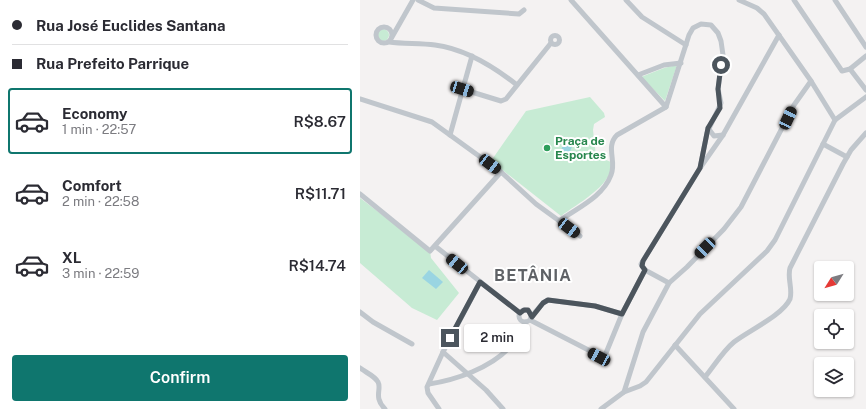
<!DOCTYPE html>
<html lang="en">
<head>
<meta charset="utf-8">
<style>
  body { margin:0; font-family:"Public Sans",sans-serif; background:#f2f2f3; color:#2b2b33; height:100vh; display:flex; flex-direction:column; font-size:15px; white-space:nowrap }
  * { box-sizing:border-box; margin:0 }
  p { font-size:13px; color:#7c7c81 }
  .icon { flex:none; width:22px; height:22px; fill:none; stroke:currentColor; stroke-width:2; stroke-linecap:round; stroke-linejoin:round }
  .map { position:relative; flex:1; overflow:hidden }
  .panel { display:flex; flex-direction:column; background:#fff; width:360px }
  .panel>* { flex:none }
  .hud { display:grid; align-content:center; height:88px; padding:0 12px; background:#fff }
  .needle { width:26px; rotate:233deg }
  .fabs { position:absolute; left:454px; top:261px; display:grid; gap:8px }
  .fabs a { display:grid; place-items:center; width:40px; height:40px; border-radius:4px; background:#fff; box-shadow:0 1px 3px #0004; font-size:20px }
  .end { position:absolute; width:18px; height:18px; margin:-9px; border:5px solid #4c555d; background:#fff; box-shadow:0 0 0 2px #fff }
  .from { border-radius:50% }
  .bubble { position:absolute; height:28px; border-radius:4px; background:#fff; box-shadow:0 1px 3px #0004; font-size:13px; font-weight:600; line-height:28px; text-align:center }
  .car { position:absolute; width:12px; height:24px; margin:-12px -6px; border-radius:5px; box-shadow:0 0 3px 1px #0007; background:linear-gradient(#222 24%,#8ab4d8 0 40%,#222 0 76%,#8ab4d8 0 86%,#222 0) }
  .hud b { display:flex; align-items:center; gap:14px; height:38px; font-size:15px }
  .hud b+b { border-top:1px solid #e1e1e2 }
  .hud i { width:10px; height:10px; background:#2b2b33 }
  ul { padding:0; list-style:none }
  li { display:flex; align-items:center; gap:12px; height:66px; margin:0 8px 6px; padding:0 4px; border:2px solid transparent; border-radius:4px }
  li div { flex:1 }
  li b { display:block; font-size:15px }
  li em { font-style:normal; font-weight:600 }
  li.on { border-color:#0f766e }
  li>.icon { width:36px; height:36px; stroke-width:1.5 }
  .button { display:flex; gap:8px; margin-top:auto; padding:8px 12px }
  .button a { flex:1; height:46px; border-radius:4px; background:#0f766e; color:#fff; font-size:16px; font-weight:600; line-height:46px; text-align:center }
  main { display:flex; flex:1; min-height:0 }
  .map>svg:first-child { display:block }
  .green { fill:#c7ebd4 }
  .water { fill:#9ad5e2 }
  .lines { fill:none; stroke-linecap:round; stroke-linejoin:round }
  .minor { stroke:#c0c6cc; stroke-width:5 }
  .route { stroke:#4c555d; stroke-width:5 }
  .leisure-dot { fill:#2e9e5b; stroke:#fff; stroke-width:1.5 }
  .labels { text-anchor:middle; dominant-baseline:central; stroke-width:4; stroke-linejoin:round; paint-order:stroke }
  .leisure-label { font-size:12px; font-weight:bold; fill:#27864d; stroke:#fff; text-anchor:start }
  .district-label { font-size:16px; font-weight:bold; letter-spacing:1px; fill:#5f6266; stroke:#fff }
</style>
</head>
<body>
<main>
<section class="panel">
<div class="hud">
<b><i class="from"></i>Rua José Euclides Santana</b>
<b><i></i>Rua Prefeito Parrique</b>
</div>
<ul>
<li class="on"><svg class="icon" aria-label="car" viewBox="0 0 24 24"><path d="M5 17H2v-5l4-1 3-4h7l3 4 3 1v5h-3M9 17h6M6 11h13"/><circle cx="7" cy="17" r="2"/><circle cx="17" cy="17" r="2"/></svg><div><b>Economy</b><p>1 min · 22:57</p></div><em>R$8.67</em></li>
<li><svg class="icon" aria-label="car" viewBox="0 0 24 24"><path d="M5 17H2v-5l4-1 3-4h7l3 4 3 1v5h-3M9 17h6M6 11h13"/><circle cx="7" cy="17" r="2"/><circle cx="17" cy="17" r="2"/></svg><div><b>Comfort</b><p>2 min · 22:58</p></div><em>R$11.71</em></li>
<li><svg class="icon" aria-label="car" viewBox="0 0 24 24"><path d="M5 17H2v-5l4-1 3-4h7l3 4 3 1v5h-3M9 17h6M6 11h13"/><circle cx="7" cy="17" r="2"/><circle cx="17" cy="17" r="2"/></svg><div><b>XL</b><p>3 min · 22:59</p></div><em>R$14.74</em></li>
</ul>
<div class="button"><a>Confirm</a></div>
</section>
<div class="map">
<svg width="506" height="409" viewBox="0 0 506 409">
  <rect width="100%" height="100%" fill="#f4f2f2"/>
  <g class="green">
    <circle cx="23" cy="35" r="6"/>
    <polygon points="317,65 305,101 281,77 304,68"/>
    <path d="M230,97L244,113L245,117L234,124L233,130L236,156L251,162C255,184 217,204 201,216L131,161L166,111Z"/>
    <polygon points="0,198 70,251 71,258 99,293 77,320 52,308 0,263"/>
  </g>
  <g class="water">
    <polygon points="205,138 214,141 208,157 200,154"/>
    <polygon points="69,270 83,282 76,289 62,278"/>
  </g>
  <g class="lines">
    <g class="minor">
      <polyline points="58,0 74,8 159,14 164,10"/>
      <polyline points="211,0 306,107"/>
      <polyline points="266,0 282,17 326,45"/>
      <polyline points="379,0 397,8 404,14 451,81 475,120"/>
      <polyline points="434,0 482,71 490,69 506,56"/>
      <polyline points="475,0 506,47"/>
      <circle cx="24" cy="35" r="8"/>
      <circle cx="195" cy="40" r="4.5"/>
      <polyline points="32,37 53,0"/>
      <path d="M29,42C44,44 60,43 75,45C106,49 133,66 157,85"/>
      <polyline points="490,69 506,90"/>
      <polyline points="278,75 304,65 321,63"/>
      <polyline points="102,89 141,101 146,99 191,43"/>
      <polyline points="0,99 72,122 141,172 176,204 220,236"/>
      <polyline points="348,128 354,136 363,135"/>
      <polyline points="90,135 112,56"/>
      <polyline points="463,144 487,157"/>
      <polyline points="0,194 70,251 141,172"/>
      <path d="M199,221C217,208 243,197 251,175C257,161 245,147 257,135L306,107L329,35L333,28L341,24L351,25L358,33L361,41L363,55L358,89L361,103L347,133L340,168"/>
      <polyline points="75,246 160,313"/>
      <polyline points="309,283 285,270 281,264 340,168 363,135 419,35"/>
      <circle cx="165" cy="316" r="6"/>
      <polyline points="0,312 13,322 52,344"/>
      <polyline points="171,317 183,303 188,300 235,306 262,314"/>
      <polyline points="170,320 242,357 246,353 262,314 285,270"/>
      <polyline points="315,345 374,409"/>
      <polyline points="83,352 126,390 143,409"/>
      <path d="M0,368C5,372 15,376 18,382C22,389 13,397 25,409"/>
      <path d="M345,377C354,366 363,351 374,342C388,331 423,315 430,299C433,289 427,278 430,268L483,164L491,150L506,133"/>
      <path d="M69,384C96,380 130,368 149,348C156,340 162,331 166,322"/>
      <polyline points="264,392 283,332 309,283 327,267 364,229 381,207 434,105 451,81"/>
      <polyline points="79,409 68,393 67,387 83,352 120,282"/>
      <polyline points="241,409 264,392 280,386 286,382 340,314 407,251 415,240 475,120 506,97"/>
    </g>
  </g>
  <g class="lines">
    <polyline class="route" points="90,338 120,282 160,313 164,310 168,310 172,317 183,303 188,300 235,306 262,314 285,270 282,266 283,261 340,168 348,128 360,108 358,89 361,65"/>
  </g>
  <circle class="leisure-dot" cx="187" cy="148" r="4"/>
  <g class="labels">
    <g class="leisure-label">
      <text x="195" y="141">Praça de<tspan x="195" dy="14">Esportes</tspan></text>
    </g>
    <g class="district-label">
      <text x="173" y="275">BETÂNIA</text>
    </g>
  </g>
</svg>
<div class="fabs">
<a><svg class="needle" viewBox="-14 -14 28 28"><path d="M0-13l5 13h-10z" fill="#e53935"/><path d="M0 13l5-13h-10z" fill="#7c7c81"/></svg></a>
<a><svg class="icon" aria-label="locate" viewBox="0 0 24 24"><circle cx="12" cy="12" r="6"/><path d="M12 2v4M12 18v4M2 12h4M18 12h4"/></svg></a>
<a><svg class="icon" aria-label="layers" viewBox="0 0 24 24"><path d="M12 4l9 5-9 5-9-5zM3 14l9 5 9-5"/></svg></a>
</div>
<i class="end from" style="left:361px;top:65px"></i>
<i class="end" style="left:90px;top:338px"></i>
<div class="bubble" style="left:104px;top:324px;width:66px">2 min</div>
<i class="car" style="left:102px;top:89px;rotate:107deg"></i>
<i class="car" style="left:428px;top:118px;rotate:25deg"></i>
<i class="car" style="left:130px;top:164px;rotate:127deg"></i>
<i class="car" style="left:209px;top:228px;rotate:127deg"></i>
<i class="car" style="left:345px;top:248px;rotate:224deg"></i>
<i class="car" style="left:97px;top:264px;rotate:309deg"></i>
<i class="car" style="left:239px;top:357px;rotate:298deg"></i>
</div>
</main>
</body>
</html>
